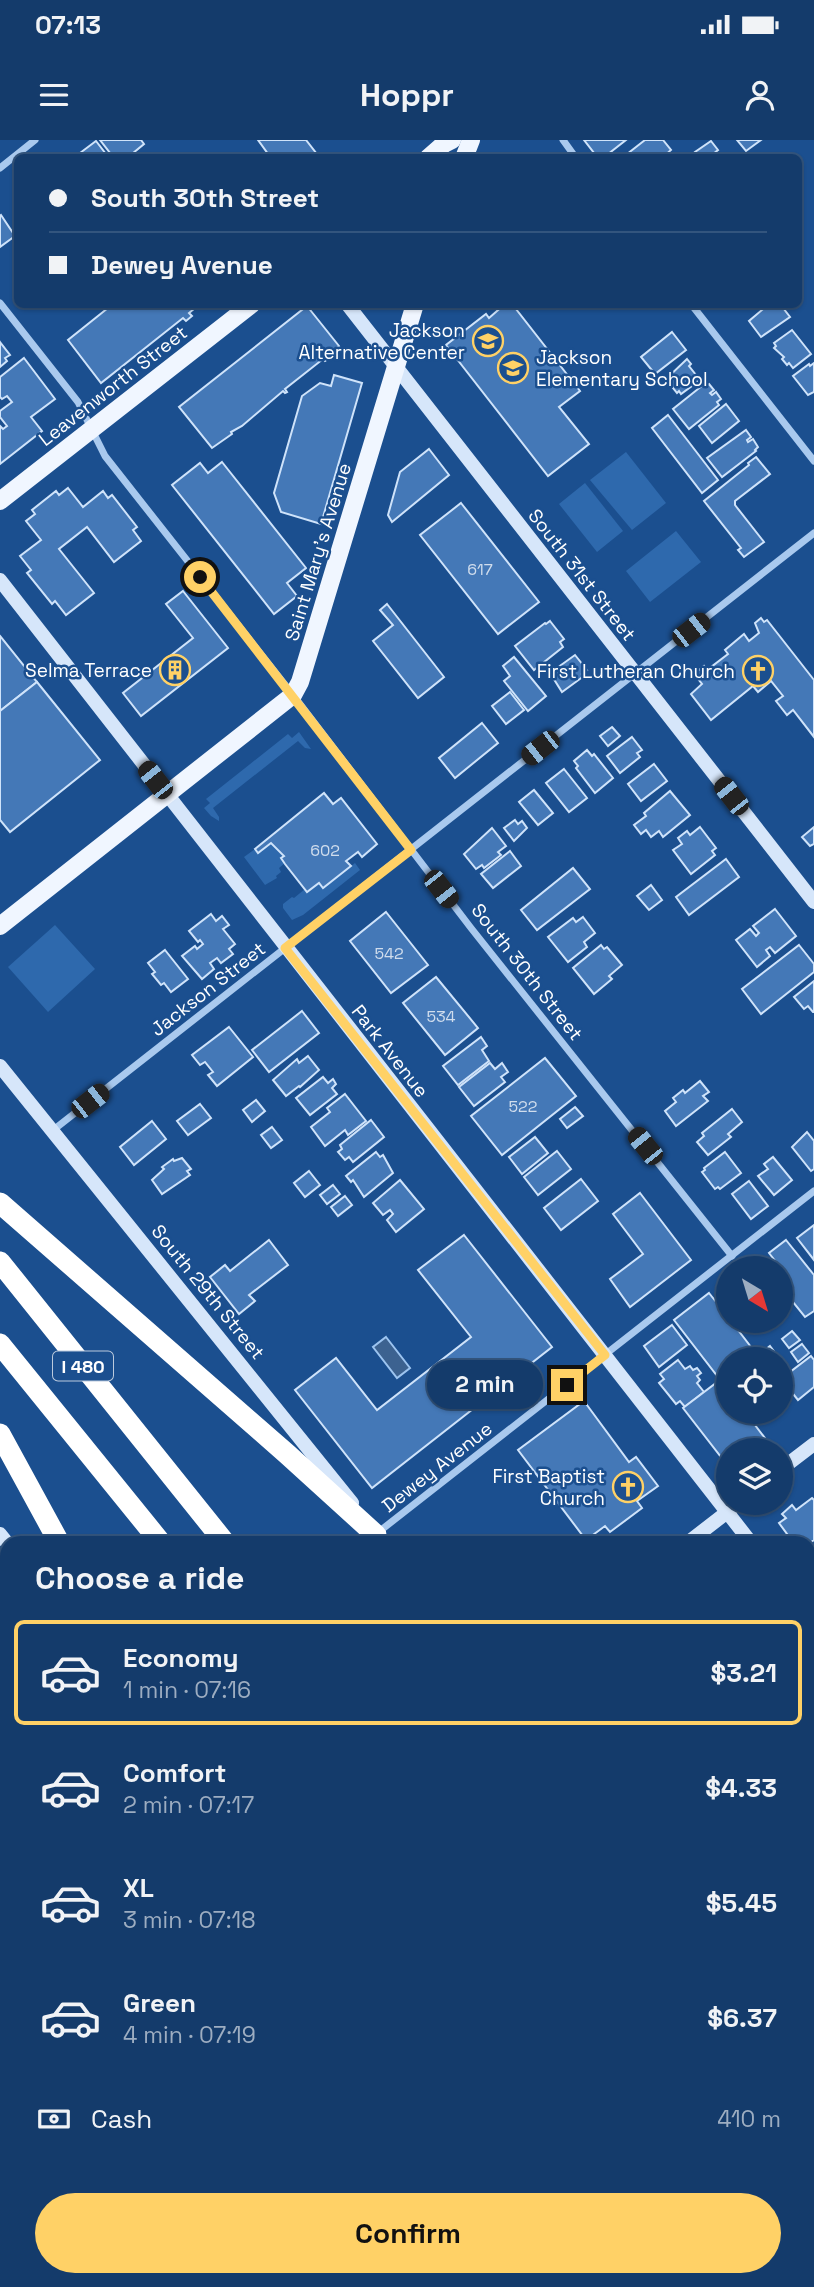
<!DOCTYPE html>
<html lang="en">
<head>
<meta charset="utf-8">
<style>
  body { margin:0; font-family:"Space Grotesk",sans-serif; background:#214673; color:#f1f3f6; height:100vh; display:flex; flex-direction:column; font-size:26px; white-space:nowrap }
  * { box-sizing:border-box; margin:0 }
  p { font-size:23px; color:#9dadc1 }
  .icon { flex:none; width:38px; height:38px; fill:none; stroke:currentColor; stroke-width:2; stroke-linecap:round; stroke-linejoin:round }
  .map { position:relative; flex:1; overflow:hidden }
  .details { position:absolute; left:0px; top:1396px; width:816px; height:751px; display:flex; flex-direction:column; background:#143b6b; border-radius:21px 21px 0 0; box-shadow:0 2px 5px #0004,0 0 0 2px #33557e }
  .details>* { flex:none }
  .banner { position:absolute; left:14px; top:14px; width:788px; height:154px; border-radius:10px; box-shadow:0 2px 5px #0004,0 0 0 2px #33557e; display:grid; align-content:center; height:154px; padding:0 35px; background:#143b6b }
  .needle { width:46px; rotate:142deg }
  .buttons { position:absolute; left:716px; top:1116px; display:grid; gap:14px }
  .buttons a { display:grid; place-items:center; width:77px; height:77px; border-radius:50%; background:#143b6b; box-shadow:0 2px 5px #0004,0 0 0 2px #33557e; font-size:35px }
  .end { position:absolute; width:32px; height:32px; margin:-16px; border:9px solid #ffd166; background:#111; box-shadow:0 0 0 4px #111 }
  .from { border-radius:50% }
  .bubble { position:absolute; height:49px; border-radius:24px; background:#143b6b; box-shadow:0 2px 5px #0004,0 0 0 2px #33557e; font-size:23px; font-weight:600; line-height:49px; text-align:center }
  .car { position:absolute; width:21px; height:42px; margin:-21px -10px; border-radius:9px; box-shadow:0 0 5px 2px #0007; background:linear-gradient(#222 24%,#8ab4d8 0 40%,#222 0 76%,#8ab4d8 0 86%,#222 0) }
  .banner b { display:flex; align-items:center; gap:24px; height:66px; font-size:26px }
  .banner b+b { border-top:2px solid #33557e }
  .banner i { width:18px; height:18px; background:#f1f3f6 }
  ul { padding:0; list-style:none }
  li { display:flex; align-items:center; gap:21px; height:105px; margin:0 14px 10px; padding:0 21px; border:4px solid transparent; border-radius:10px }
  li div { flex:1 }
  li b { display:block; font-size:26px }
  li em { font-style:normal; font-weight:600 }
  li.selected { border-color:#ffd166 }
  li>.icon { width:63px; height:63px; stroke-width:1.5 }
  h2 { padding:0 35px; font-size:32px; line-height:84px }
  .pay { display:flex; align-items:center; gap:18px; height:77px; padding:0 35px; font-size:26px }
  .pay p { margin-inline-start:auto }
  .cta { display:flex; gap:14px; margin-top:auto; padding:14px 35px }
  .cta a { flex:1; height:80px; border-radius:42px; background:#ffd166; color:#111; font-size:28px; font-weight:600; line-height:80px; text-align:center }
  .status { display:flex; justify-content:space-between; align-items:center; height:49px; padding:0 35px; background:#143b6b; direction:ltr }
  .status svg { height:19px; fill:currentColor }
  header { display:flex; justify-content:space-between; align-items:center; height:91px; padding:0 35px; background:#143b6b; font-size:32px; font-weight:600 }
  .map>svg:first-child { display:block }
  .green { fill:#2e69ad }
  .water { fill:#3c6290; stroke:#9cc4f0; stroke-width:2 }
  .building { fill:#4478b7; stroke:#cfe3fa; stroke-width:2 }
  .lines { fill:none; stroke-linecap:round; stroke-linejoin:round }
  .street { stroke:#a9c9ee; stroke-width:7 }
  .secondary { stroke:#d6e6fa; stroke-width:14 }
  .primary { stroke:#f0f6ff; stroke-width:18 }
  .highway { stroke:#fff; stroke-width:21 }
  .route { stroke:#ffd166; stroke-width:9 }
  .labels { text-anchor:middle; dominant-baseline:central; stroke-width:5; stroke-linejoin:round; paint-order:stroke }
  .number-label { font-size:16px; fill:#d0dded }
  .shield { fill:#1b4f8f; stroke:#bbcadd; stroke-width:2 }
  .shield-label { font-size:18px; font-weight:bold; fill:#fff }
  .poi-label { font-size:19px; fill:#fff; stroke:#1b4f8f; text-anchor:end }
  .street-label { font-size:19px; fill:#fff; stroke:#1b4f8f }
</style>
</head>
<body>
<div class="status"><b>07:13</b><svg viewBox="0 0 49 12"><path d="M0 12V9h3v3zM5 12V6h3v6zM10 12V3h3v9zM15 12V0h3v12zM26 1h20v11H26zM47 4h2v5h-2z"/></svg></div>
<header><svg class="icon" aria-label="menu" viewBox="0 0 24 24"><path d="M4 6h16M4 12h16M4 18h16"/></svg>Hoppr<svg class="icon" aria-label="person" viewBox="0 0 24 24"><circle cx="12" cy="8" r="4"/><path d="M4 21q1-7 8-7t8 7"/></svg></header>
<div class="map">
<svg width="814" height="2147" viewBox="0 0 814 2147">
  <rect width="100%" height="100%" fill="#1b4f8f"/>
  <g class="green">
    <polygon points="626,312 666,363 632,390 590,340"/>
    <polygon points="585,343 623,391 597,412 559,364"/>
    <polygon points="676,391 701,422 650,462 626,431"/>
    <polygon points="299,592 311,609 305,608 298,601 213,668 219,677 219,681 211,676 204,668 210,663 206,659 288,594 292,598"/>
    <polygon points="271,703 284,716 281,718 285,723 279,728 281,732 276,736 277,738 265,745 244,717 255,709 258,713"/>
    <polygon points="355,723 360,730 303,775 292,780 283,768 283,764 292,757 294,758 305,749 308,752 319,743 324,748"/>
    <polygon points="55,785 95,829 48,872 8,827"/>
    <polygon points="814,1738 814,1891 808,1886 808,1742"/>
  </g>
  <polygon class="water" points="386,1197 410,1228 397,1238 373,1207"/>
  <g class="building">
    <polygon points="100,0 141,0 144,4 127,18 114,18"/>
    <polygon points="258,0 306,0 320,18 271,18"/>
    <polygon points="584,0 626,0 603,18 598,18"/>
    <polygon points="645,0 663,0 671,10 662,18 622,18"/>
    <polygon points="737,0 761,0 746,11"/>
    <polygon points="96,1 109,18 78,18 76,16"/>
    <polygon points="711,1 718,10 708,18 699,18 695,12"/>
    <polygon points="1,75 15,96 0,107 0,76"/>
    <polygon points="113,164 200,164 189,173 192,176 186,181 183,178 101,243 68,200"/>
    <polygon points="505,164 512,164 580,251 559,267 589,304 548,336 446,205 486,174 489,178"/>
    <polygon points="769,164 780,164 790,177 761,197 749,181"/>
    <polygon points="307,166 339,206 326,217 328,219 325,221 323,219 285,249 287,252 285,253 283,251 242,286 231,292 232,294 212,308 179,267"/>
    <polygon points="792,190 811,214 793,228 789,223 787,225 782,219 784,217 774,208 776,206 774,203"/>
    <polygon points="672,192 686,210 655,234 641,217"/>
    <polygon points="0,202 10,215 5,218 7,221 0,227"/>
    <polygon points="24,218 55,259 31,277 42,291 0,324 0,286 3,289 7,286 0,277 0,271 12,262 7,256 2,259 0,257 0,237"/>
    <polygon points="687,219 691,224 689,226 700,240 681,254 679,251 677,253 666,239"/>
    <polygon points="814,223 814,252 808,255 793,236 809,224 810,226"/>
    <polygon points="334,235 362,243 321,384 281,372 274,353 302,256 320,243 331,246"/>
    <polygon points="709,244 714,250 710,253 712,255 716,252 721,259 717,262 719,265 689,289 673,269 703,245 705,247"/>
    <polygon points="726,264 739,281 712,303 699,286"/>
    <polygon points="668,275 718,340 702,353 652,288"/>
    <polygon points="746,290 751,297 747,300 748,302 753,299 758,307 755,310 756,311 722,337 707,318"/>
    <polygon points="429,309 449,335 392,382 388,375 400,332"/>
    <polygon points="756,317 770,334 735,361 735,365 764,402 744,417 738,410 741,408 704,361 749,325 748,323"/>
    <polygon points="222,322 306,428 287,443 297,456 274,474 172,345 200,323 208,333"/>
    <polygon points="68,348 83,367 103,351 108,358 112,355 137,387 133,390 141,401 114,422 87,387 59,409 94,453 66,475 55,461 52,464 27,433 31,430 20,416 41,400 26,381 35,374 32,370 56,351 59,355"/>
    <polygon points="461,363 539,462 498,494 420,395"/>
    <polygon points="183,451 228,508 141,576 123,553 193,498 166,464"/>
    <polygon points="387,464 444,537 418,558 373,501 393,485 380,470"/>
    <polygon points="761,478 764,482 767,480 814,540 814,597 793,570 787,575 776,561 783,556 771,541 758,552 753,546 711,580 691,554 702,544 694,534 704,526 707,530 728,514 725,510 744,494 749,501 759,493 755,483"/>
    <polygon points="550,481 564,499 560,502 563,507 534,530 515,506 545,483 546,484"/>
    <polygon points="0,496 37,542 0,571"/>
    <polygon points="575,515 587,530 582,534 584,536 562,552 550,533"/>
    <polygon points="514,517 546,556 528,571 504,541 510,536 503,526"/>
    <polygon points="37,542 100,620 10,692 0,680 0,571"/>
    <polygon points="510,552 524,570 506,584 492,566"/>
    <polygon points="482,583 498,603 455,638 439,618"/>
    <polygon points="612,587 620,596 608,606 600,596"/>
    <polygon points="632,597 642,610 637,613 640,617 620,633 607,616"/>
    <polygon points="587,610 592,616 594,614 613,638 595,653 576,628 578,626 574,621"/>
    <polygon points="654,624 667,641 641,661 628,644"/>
    <polygon points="564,629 587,658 569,672 546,643"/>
    <polygon points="534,650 553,673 538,685 519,662"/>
    <polygon points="670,651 690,675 663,697 659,691 651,697 646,690 641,694 634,685 646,676 644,673"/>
    <polygon points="324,653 333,664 341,658 377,704 362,717 358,712 346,721 351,726 323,748 319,743 307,752 285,724 281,718 284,716 271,703 258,713 255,709"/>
    <polygon points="515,680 518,684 522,681 527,688 514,701 504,688"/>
    <polygon points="700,687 716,708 712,711 715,715 691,734 673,710 682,704 678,698 687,691 690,695"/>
    <polygon points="814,687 814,704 810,706 802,697"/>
    <polygon points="492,688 506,706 498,712 501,715 484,728 482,725 476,729 464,714"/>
    <polygon points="510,711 521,726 493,748 481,734"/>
    <polygon points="726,719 739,737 689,775 676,757"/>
    <polygon points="573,728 590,749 537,790 521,770"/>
    <polygon points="651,745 662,760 649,770 637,756"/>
    <polygon points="775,769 796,796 775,813 770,807 766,810 770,816 757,827 736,800 750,789 756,796 759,793 753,786"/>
    <polygon points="386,772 428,825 391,853 350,801"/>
    <polygon points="211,774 216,781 222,776 229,785 223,789 235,804 229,809 233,814 221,823 217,818 210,823 214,829 202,839 182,816 195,806 197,809 203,804 200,800 198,802 189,791"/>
    <polygon points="583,777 595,793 584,802 587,807 568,822 548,797 573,778 576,782"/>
    <polygon points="601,805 604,809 607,807 622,825 609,836 612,839 594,854 573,828"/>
    <polygon points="799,805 814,824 814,832 761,874 742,849"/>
    <polygon points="165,810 188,839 171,852 164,843 161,845 152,834 155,832 148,823"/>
    <polygon points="436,837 478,888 445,915 403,863"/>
    <polygon points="814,841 814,872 813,872 808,866 804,869 794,857"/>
    <polygon points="302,871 319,893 269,932 252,910"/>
    <polygon points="229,887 253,917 217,946 208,935 213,932 205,922 200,925 192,915"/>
    <polygon points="481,897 487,906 482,910 489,921 458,945 443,926"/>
    <polygon points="308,916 319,930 300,947 299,946 286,956 273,940 297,919 299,923"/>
    <polygon points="545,918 576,956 502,1015 471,976"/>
    <polygon points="490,923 495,929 502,923 508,932 501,937 505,942 474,966 459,947"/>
    <polygon points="323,937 328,943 333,939 336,944 332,948 337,954 310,975 296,958"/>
    <polygon points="700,941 709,952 703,956 708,961 676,986 665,971 676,962 673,958 683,950 685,953"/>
    <polygon points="345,954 366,981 348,995 345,990 325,1006 311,987 330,972 327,968"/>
    <polygon points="256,960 265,971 252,982 243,970"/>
    <polygon points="200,964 211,978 188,995 177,981"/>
    <polygon points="575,967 583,976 567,988 560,979"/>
    <polygon points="732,969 742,982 728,994 731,997 708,1015 697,1002 704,996 702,993"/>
    <polygon points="371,980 384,997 353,1022 349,1017 345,1020 338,1012 342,1009 340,1005"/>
    <polygon points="152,981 166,999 134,1025 120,1007"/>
    <polygon points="272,987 282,1000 271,1008 261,995"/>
    <polygon points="807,992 814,1001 814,1029 811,1031 792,1007"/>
    <polygon points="535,997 548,1013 522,1034 509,1017"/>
    <polygon points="557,1011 571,1029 538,1055 524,1037"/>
    <polygon points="376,1012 380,1017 383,1015 393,1033 364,1057 353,1040 351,1042 346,1036"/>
    <polygon points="725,1012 741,1033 720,1049 718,1047 715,1049 702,1032 705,1030 704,1028"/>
    <polygon points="773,1017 792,1040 774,1055 758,1036 768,1029 764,1024"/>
    <polygon points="182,1018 191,1029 187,1031 190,1035 162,1054 152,1040 164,1029 162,1027 173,1019 174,1021"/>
    <polygon points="309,1031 320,1045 305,1057 294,1043"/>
    <polygon points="581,1039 598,1061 561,1090 544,1068"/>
    <polygon points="400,1040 424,1069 396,1092 387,1080 393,1074 390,1070 383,1075 373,1063"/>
    <polygon points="749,1041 768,1066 751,1079 732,1054"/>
    <polygon points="333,1045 340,1054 327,1064 320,1055"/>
    <polygon points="640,1053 691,1120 630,1167 610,1139 643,1114 613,1074"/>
    <polygon points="345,1056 352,1065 338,1076 331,1067"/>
    <polygon points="814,1085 814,1120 797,1098"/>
    <polygon points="464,1095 552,1207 372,1348 295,1250 336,1218 377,1270 471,1197 418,1130"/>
    <polygon points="269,1100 288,1125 249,1155 255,1161 239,1174 210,1137 225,1125 230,1131"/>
    <polygon points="786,1100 814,1135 814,1171 805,1177 780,1146 780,1129 768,1129 776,1122 769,1113"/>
    <polygon points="709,1153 728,1177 728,1181 731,1181 761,1220 728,1220 728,1250 674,1180"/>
    <polygon points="672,1185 687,1205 659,1227 644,1206"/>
    <polygon points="792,1191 800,1200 789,1208 782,1199"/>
    <polygon points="802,1204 809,1213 798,1222 791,1212"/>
    <polygon points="770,1206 780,1219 780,1220 761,1220 758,1216"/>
    <polygon points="811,1216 814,1220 814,1247 798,1260 781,1239"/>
    <polygon points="678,1220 685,1229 690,1226 693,1230 697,1228 701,1233 697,1236 700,1240 697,1243 704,1252 685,1267 680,1261 676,1264 659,1243 664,1239 660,1234"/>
    <polygon points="720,1240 728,1250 728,1272 745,1272 768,1302 757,1311 728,1311 728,1326 683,1268"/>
    <polygon points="584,1261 629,1322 636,1317 658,1346 637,1361 642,1368 610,1392 605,1386 586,1400 518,1310"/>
    <polygon points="812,1358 814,1360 814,1400 808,1404 791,1404 785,1396 787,1394 779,1383 786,1378 782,1374 792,1365 796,1370"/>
    <polygon points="1,1446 7,1454 6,1484 0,1477"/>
    <polygon points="808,1520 814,1527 814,1587 808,1591"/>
    <polygon points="0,1575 7,1584 7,1597 0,1603"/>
    <polygon points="0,1642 7,1651 7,1669 4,1671 2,1668 0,1669"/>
    <polygon points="0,1748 7,1757 7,1892 3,1895 0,1891"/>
    <polygon points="7,1980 7,2051 0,2042 0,1985"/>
    <polygon points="7,2129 7,2140 55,2140 60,2147 9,2147 0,2135"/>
    <polygon points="55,2140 106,2140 111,2147 60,2147"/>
    <polygon points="106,2140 145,2140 151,2147 111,2147"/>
  </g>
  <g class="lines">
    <g class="street">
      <polyline points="563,0 576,18"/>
      <polyline points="0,28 35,0"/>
      <polyline points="0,163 78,262 105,316 293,555 471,788 732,1116"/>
      <polyline points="691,164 814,321"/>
      <polyline points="52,991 814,393"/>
      <polyline points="376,1394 814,1051"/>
      <polyline points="0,1519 7,1513"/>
      <polyline points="0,1689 7,1684"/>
      <polyline points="0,1700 7,1709"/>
      <polyline points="478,2140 483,2147"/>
    </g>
    <g class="secondary">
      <polyline points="347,164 814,762"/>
      <polyline points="0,440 752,1404"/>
      <polyline points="0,926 352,1363"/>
      <polyline points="780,1330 814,1304"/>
      <polyline points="0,1394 8,1404"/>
      <polyline points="686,1404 739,1363"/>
      <polyline points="808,1476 814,1483"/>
      <polyline points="808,1690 814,1685"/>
      <polyline points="0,1934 7,1929"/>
      <polyline points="215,2147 224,2140"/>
    </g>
    <g class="primary">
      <polyline points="428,18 444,4 452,0"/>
      <polyline points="464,18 471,0"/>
      <polyline points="0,361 252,164"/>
      <polyline points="0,786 293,555 300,542 415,164"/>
      <polyline points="808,1916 814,1921"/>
      <polyline points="560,2140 563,2147"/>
    </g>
    <g class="highway">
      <polyline points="0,1063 287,1314 376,1395"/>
      <polyline points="0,1122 226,1404"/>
      <polyline points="0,1204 162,1404"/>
      <polyline points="0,1294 60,1404"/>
      <polyline points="808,2086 814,2092"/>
      <polyline points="808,2107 814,2114"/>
      <polyline points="707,2140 711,2147"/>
      <polyline points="726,2147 735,2140"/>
    </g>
  </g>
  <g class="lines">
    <polyline class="route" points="200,437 411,710 285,808 605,1215 567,1245"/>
  </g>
  <defs>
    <g id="school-ring" transform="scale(1.575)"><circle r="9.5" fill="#1b4f8f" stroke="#ffd166" stroke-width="1.5"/><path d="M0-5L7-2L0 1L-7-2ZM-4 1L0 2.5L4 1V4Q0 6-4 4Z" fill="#ffd166"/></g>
    <g id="building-ring" transform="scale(1.575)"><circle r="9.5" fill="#1b4f8f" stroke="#ffd166" stroke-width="1.5"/><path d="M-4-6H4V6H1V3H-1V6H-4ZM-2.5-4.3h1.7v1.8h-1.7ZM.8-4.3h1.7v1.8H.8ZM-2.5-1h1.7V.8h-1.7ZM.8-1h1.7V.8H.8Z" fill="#ffd166"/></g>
    <g id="church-ring" transform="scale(1.575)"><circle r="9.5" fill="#1b4f8f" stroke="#ffd166" stroke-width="1.5"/><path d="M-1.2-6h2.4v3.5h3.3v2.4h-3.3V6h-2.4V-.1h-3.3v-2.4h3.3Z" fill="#ffd166"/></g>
  </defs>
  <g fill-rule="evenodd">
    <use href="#school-ring" x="488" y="201"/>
    <use href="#school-ring" x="513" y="228"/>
    <use href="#building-ring" x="175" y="530"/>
    <use href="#church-ring" x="758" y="531"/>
    <use href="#church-ring" x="628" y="1347"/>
  </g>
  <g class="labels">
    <g class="number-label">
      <text x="480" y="429">617</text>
      <text x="325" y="710">602</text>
      <text x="389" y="813">542</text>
      <text x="441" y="876">534</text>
      <text x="523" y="966">522</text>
    </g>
    <rect class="shield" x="53" y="1211.5" width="60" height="29" rx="5"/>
    <g class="shield-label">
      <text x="83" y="1226">I 480</text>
    </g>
    <g class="poi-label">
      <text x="465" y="190">Jackson<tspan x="465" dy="22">Alternative Center</tspan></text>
      <text x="536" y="217" text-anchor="start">Jackson<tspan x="536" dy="22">Elementary School</tspan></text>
      <text x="152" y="530">Selma Terrace</text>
      <text x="735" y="531">First Lutheran Church</text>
      <text x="605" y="1336">First Baptist<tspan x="605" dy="22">Church</tspan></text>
    </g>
    <g class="street-label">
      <text transform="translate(113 246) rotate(-38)">Leavenworth Street</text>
      <text transform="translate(318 412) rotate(-73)">Saint Mary's Avenue</text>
      <text transform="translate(582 435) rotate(52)">South 31st Street</text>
      <text transform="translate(527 832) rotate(52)">South 30th Street</text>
      <text transform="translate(208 849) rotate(-38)">Jackson Street</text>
      <text transform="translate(390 911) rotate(52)">Park Avenue</text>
      <text transform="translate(208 1152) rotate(51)">South 29th Street</text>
      <text transform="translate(437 1327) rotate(-38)">Dewey Avenue</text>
    </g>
  </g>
</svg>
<div class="buttons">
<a><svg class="needle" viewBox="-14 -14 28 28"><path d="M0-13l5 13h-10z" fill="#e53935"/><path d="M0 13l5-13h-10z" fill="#9dadc1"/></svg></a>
<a><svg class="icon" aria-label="locate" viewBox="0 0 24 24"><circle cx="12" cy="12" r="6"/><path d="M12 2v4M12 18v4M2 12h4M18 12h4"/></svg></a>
<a><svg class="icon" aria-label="layers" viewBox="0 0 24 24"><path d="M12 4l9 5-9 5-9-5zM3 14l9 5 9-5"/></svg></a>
</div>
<i class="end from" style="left:200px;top:437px"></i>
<i class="end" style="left:567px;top:1245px"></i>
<div class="bubble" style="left:427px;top:1220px;width:116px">2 min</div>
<i class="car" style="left:691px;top:490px;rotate:52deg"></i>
<i class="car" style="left:540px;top:608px;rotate:232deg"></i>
<i class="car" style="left:155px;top:640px;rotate:322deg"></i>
<i class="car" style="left:731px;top:656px;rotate:322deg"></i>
<i class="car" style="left:441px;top:749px;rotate:142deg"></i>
<i class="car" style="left:90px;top:961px;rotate:52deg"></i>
<i class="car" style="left:645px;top:1006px;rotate:321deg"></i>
<div class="banner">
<b><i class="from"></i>South 30th Street</b>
<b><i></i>Dewey Avenue</b>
</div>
<section class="details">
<h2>Choose a ride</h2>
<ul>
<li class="selected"><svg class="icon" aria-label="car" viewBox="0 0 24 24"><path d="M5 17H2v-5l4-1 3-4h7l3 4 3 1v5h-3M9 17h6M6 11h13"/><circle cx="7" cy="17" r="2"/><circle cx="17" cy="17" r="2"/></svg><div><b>Economy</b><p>1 min · 07:16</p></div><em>$3.21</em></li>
<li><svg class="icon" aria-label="car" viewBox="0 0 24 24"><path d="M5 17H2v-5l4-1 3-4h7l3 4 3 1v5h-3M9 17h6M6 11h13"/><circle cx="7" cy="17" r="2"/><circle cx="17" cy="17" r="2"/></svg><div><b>Comfort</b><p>2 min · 07:17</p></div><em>$4.33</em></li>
<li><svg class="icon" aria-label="car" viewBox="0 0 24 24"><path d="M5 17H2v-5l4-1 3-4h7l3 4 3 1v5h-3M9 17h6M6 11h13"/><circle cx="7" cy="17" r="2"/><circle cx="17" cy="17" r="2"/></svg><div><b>XL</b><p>3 min · 07:18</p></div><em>$5.45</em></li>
<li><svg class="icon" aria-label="car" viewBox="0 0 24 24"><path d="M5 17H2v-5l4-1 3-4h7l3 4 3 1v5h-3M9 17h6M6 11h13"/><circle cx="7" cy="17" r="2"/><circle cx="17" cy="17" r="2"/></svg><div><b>Green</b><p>4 min · 07:19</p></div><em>$6.37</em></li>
</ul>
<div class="pay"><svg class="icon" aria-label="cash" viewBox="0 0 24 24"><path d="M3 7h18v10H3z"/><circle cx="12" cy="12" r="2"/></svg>Cash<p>410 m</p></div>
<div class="cta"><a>Confirm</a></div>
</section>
</div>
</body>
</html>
